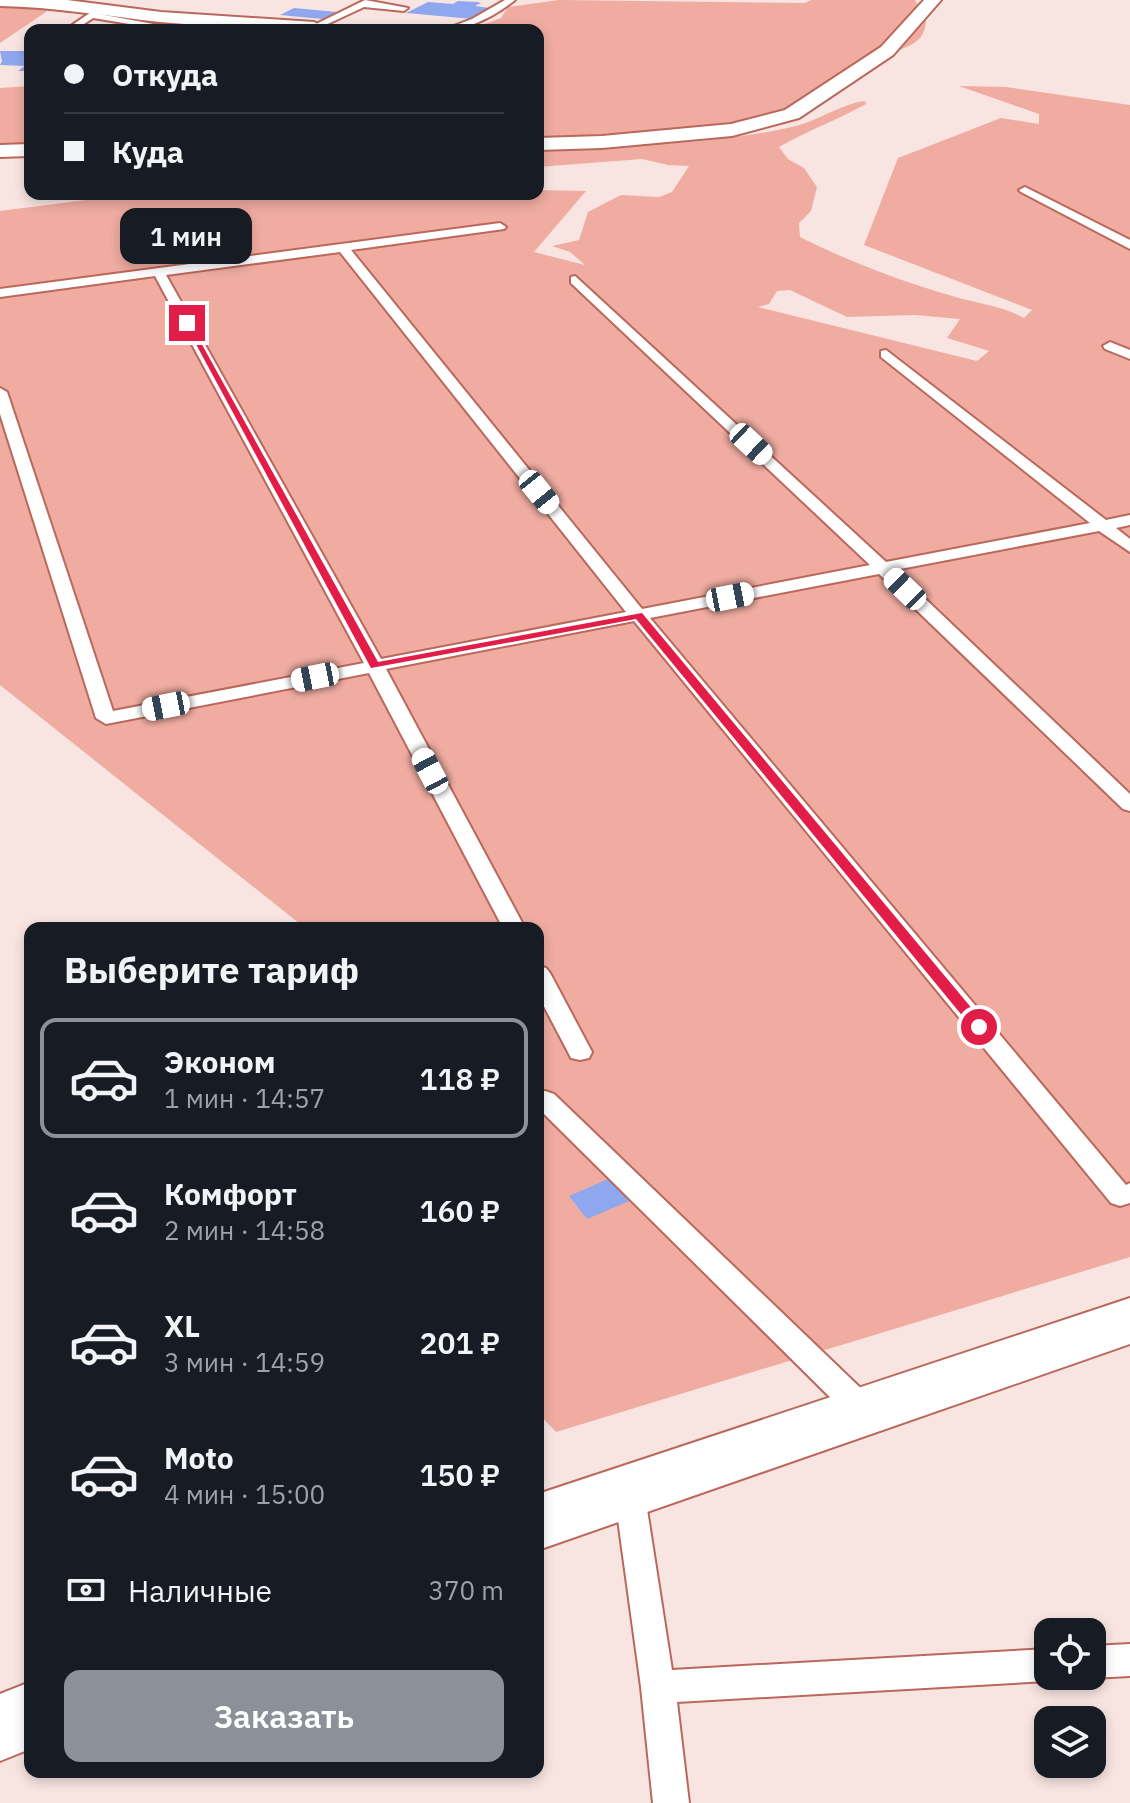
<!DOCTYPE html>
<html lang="ru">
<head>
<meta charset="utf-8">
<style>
  body { margin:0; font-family:"IBM Plex Sans",sans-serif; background:#20242c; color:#f1f3f6; height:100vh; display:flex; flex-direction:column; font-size:30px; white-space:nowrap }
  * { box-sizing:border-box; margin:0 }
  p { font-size:26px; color:#9ea1a6 }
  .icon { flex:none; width:44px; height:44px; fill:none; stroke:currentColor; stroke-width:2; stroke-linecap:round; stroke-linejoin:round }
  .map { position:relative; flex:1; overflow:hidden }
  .panel { position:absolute; left:24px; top:922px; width:520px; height:856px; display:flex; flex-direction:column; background:#171b24; border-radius:16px; box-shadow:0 4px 12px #0003 }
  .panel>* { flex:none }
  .guide { position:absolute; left:24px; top:24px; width:520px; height:176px; border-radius:16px; box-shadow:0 4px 12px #0003; display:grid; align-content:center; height:176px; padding:0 40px; background:#171b24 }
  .tools { position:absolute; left:1034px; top:1618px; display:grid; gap:16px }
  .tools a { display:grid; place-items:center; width:72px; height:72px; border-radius:16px; background:#171b24; box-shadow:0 4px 12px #0003; font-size:40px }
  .end { position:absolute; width:36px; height:36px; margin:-18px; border:10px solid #e11d48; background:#fff; box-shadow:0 0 0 4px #fff }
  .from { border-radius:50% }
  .bubble { position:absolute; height:56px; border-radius:16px; background:#171b24; box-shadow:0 4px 12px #0003; font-size:26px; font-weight:600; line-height:56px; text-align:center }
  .car { position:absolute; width:24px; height:48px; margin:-24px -12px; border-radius:10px; box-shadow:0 0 6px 2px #0007; background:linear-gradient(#fff 24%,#345 0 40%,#fff 0 76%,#345 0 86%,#fff 0) }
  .guide b { display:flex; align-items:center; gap:28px; height:76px; font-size:30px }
  .guide b+b { border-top:2px solid #363941 }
  .guide i { width:20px; height:20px; background:#f1f3f6 }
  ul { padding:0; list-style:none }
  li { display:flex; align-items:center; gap:24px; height:120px; margin:0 16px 12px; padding:0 24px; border:4px solid transparent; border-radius:16px }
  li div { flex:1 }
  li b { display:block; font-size:30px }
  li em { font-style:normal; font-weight:600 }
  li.active { border-color:#8c9099 }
  li>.icon { width:72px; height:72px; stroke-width:1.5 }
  h2 { padding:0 40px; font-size:36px; line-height:96px }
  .pay { display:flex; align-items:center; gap:20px; height:88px; padding:0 40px; font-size:30px }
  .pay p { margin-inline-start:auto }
  .button { display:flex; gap:16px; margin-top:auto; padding:16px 40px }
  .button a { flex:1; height:92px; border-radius:16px; background:#8c9099; color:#fff; font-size:32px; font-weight:600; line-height:92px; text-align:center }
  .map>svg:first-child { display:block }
  .green { fill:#f0aca1; fill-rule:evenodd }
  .building { fill:#8fa7ef }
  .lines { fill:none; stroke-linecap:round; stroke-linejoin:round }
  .lane-casing { stroke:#ba685b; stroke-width:4 }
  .street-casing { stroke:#ba685b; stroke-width:4 }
  .secondary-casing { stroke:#ba685b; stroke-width:4 }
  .lane { fill:#fff; fill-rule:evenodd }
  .street { fill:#fff; fill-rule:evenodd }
  .secondary { fill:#fff; fill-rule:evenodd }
  .route { fill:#e11d48 }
</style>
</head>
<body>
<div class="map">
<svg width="1130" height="1803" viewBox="0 0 1130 1803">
  <rect width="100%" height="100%" fill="#f8e5e2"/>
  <g class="green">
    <path d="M559,0L805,3L811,0H915L926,22C924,47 901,47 883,58C863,71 843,86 821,97C743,139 625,135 538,140V30H468L501,18L508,7Z"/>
    <polygon points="0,5 41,8 47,9 46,12 0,43"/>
    <polygon points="30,86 30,145 0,145 0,88"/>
    <path d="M959,86L1006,87L1130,105V1257L556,1432L538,1413V1118L541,1117L538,1114V928H305L0,685V211L132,194H538V190L586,191L534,252L585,265L570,252L552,246L579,240L588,212L621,195L659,197L672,192L689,166L668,165L642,159L538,167V148C624,145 711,146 796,126C816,121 847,102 865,101L866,104C837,120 807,131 779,147L788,159L804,168L817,187L811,211L799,223L800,237C845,260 903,282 952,296C978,304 1001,305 1024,318L1032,310L864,245L898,158L1001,118L1039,124V114ZM790,290L847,317L915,315L960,319L947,338L989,351L977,361L758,307L769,304L777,291Z"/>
  </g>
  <g class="building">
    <polygon points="458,1 477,2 481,3 475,6 490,8 473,19 406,13 428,2 453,4"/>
    <polygon points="294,8 337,12 323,19 280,15"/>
    <polygon points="0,51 30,51 30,71 18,71 25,66 0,65 2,61"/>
    <polygon points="615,1176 634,1199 587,1219 569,1196"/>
  </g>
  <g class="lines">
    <g class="lane-casing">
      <g id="lane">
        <polygon points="365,0 408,8 404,11 364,7 317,29 310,27"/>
        <path d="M505,0H515C495,16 469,30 443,30L472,19Z"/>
        <polygon points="100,6 104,9 99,14 186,30 166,30 93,18 75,30 65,30"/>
        <polygon points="1025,187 1130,240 1130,249 1021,192 1019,190"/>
        <path d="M500,223L506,227L504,229L351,250L642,609L870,565L571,283V277L575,276L886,562L1090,523L881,357V351L886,350L1106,520L1130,515V525L1116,528L1130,539V552L1099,531L895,570L1130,794V811L1123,809L879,574L650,618L1126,1185L1130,1183V1203L1120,1206L1111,1203L634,621L386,669L525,928H503L369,673L106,724L96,718L0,414V388L7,392L113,711L364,663L155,276L0,297V289ZM340,252L626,612L381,659L166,275Z"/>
        <polygon points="1110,342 1130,350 1130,359 1105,349 1103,346"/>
        <polygon points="538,966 546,968 550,973 592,1052 589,1058 580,1060 571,1058 568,1052 538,995"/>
        <polygon points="545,1091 554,1094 874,1401 878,1410 874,1419 863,1422 852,1419 538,1108 538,1093"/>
        <polygon points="629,1477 640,1481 644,1490 672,1670 1048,1649 1048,1676 1060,1676 1048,1681 677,1702 689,1803 653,1803 641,1687 614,1490 618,1481"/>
        <polygon points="1130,1644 1130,1676 1092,1678 1087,1676 1092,1676 1092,1646"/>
      </g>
    </g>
    <g class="street-casing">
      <g id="street">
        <path d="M0,0H67L161,12L314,22L323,27L321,30C267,30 213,27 160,22C106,16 54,7 0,6Z"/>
        <polygon points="924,0 941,0 893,55 799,118 732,136 602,148 538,150 538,138 602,136 731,124 785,110 881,47"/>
        <polygon points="30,144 30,156 0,157 0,145"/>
      </g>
    </g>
    <g class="secondary-casing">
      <g id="secondary">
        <polygon points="1130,1298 1130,1344 538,1550 538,1494"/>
        <polygon points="30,1682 30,1749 0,1761 0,1694"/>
      </g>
    </g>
    <use href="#lane" class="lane"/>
    <use href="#street" class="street"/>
    <use href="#secondary" class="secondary"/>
  </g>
  <polygon class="route" points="184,322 190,323 378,662 642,613 984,1023 984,1030 974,1030 636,619 371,668"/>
</svg>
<div class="tools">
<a><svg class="icon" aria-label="locate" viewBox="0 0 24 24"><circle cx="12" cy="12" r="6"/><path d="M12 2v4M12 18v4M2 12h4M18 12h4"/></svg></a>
<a><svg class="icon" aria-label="layers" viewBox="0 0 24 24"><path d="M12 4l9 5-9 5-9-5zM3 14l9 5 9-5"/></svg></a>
</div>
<i class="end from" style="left:979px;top:1027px"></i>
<i class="end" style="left:187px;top:323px"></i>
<div class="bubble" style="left:120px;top:208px;width:132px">1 мин</div>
<i class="car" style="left:751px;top:444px;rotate:133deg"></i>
<i class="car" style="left:539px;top:492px;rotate:141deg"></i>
<i class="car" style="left:905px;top:589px;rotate:314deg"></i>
<i class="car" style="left:730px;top:597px;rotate:79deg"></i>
<i class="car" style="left:315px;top:677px;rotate:259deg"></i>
<i class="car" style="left:166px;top:706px;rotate:259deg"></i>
<i class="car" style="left:430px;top:771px;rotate:332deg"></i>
<div class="guide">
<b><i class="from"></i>Откуда</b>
<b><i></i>Куда</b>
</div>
<section class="panel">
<h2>Выберите тариф</h2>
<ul>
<li class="active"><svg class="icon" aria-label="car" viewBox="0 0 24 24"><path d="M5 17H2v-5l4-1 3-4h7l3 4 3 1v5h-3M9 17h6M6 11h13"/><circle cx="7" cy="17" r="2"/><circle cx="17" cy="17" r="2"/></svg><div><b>Эконом</b><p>1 мин · 14:57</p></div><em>118 ₽</em></li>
<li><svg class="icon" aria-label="car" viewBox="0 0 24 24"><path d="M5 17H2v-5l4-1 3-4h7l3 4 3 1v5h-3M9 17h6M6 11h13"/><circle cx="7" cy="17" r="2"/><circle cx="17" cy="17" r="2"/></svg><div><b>Комфорт</b><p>2 мин · 14:58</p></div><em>160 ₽</em></li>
<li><svg class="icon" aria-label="car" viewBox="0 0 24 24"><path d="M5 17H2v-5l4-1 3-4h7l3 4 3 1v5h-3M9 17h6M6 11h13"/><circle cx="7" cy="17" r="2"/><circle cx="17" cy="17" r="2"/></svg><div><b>XL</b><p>3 мин · 14:59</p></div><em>201 ₽</em></li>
<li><svg class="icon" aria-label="car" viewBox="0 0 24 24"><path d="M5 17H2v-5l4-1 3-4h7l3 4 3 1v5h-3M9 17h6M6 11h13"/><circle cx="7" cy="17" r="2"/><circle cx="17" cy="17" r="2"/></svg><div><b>Moto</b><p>4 мин · 15:00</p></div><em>150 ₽</em></li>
</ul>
<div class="pay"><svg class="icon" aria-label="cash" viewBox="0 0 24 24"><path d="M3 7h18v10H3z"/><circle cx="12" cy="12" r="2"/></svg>Наличные<p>370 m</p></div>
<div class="button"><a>Заказать</a></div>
</section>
</div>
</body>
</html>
